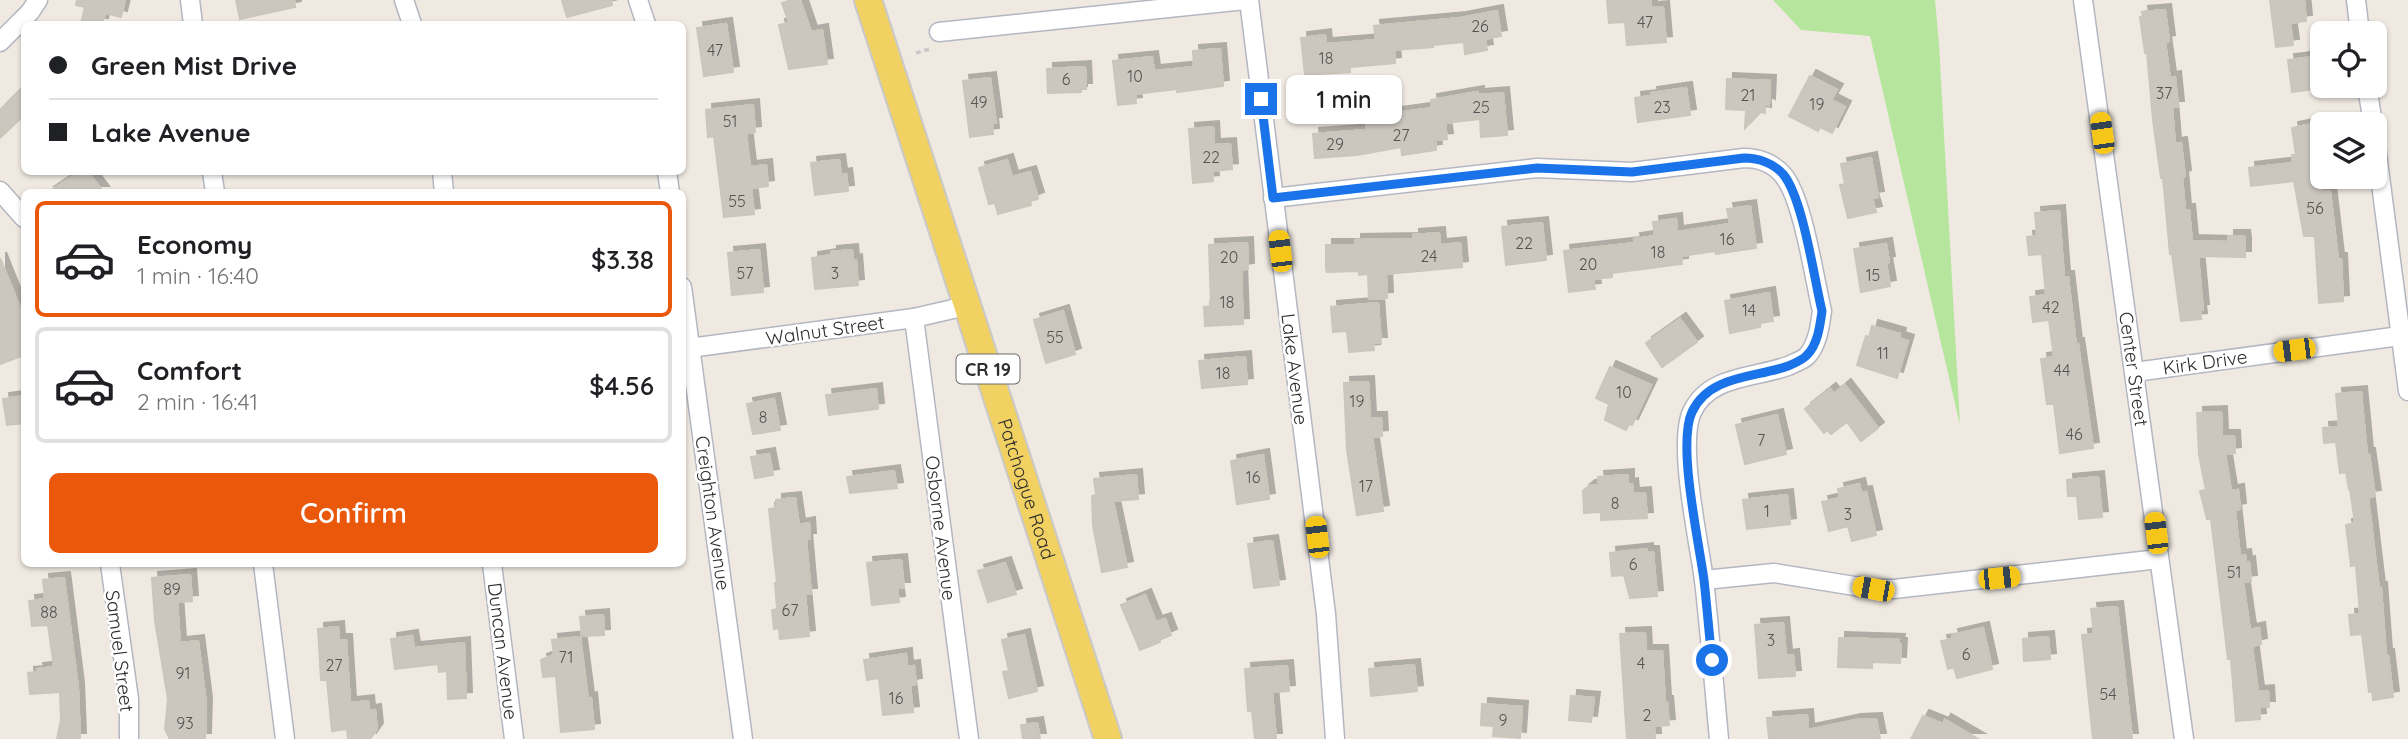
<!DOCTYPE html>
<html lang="en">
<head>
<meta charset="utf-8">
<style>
  body { margin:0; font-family:Quicksand,sans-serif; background:#f6f6f6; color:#202124; height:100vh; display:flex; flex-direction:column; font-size:26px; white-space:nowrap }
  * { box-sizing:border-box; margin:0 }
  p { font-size:23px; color:#757577 }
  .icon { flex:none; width:38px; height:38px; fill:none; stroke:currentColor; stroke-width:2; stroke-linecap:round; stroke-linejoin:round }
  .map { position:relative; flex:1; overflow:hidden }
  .details { position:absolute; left:21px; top:189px; width:665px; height:378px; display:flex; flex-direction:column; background:#fff; border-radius:10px; box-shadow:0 2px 5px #0004 }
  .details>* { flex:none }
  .top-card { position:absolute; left:21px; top:21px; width:665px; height:154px; border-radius:10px; box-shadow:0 2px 5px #0004; display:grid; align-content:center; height:154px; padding:0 28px; background:#fff }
  .tools { position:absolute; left:2310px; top:21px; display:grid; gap:14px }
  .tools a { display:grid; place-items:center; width:77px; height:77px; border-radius:10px; background:#fff; box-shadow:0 2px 5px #0004; font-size:35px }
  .end { position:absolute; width:32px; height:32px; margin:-16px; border:9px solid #1a73e8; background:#fff; box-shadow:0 0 0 4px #fff }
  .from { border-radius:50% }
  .bubble { position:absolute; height:49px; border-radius:10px; background:#fff; box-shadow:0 2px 5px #0004; font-size:23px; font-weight:600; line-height:49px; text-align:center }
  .car { position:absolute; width:21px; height:42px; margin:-21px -10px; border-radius:9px; box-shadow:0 0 5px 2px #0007; background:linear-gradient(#f5c518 24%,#345 0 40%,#f5c518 0 76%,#345 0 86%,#f5c518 0) }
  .top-card b { display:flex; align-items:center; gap:24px; height:66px; font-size:26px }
  .top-card b+b { border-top:2px solid #e0e0e0 }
  .top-card i { width:18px; height:18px; background:#202124 }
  ul { padding:12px 0 0; list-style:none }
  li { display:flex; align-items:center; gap:21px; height:116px; margin:0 14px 10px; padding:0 14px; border:4px solid #e0e0e0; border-radius:10px }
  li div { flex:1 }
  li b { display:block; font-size:26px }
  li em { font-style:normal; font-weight:600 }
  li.selected { border-color:#ea580c }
  li>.icon { width:63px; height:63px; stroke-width:1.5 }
  .cta { display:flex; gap:14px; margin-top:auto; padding:14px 28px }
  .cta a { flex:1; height:80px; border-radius:10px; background:#ea580c; color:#fff; font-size:28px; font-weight:600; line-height:80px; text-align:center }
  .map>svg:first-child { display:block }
  .green { fill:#b6e59e }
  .building { fill:#cbc7bf; stroke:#cbc5ba; stroke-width:2; filter:url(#shadow) }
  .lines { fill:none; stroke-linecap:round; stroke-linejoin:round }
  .minor-casing { stroke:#b4b7c1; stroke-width:21 }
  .primary-casing { stroke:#c9c9c9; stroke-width:30 }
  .path { stroke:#c9c9c9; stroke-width:3.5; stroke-dasharray:5 3.5; stroke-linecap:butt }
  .minor { stroke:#fff; stroke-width:18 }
  .primary { stroke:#f2d163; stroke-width:26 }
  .route { stroke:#1a73e8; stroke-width:9 }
  .labels { text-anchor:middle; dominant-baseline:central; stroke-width:5; stroke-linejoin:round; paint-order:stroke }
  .number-label { font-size:16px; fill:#555452 }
  .shield { fill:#fff; stroke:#6d6d6d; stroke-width:2 }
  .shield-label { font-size:18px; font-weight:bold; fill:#2e2e2e }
  .street-label { font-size:19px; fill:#2e2e2e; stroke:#fff }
</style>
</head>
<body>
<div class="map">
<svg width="2408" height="739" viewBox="0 0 2408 739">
  <defs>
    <filter id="shadow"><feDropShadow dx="6" dy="-6" stdDeviation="0" flood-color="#0004"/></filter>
  </defs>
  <rect width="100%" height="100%" fill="#efe9e1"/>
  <polygon class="green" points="1773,0 1935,0 1939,44 1960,425 1870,36 1801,30"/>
  <g class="building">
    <polygon points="77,0 125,0 121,17 105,13 102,24 81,24 85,7 76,5"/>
    <polygon points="236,0 294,0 295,7 240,19"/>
    <polygon points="562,0 611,0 612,5 567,17"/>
    <polygon points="792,0 800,0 811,32 822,30 827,64 789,69 779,25 789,23 782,3"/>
    <polygon points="1607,0 1651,0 1651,8 1663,7 1666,42 1627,45 1625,22 1609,23"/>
    <polygon points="2270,0 2304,0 2306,21 2290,23 2293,45 2276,47"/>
    <polygon points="2165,10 2169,41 2165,42 2170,78 2175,77 2178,107 2172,107 2175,144 2181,143 2185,176 2182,177 2185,210 2189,210 2192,241 2228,242 2228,236 2244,236 2245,243 2245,257 2198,256 2203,310 2200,310 2201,319 2181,321 2172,254 2170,254 2163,178 2161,178 2153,120 2147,52 2145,53 2140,17 2143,17 2142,12"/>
    <polygon points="1497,11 1501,36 1485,39 1487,50 1465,54 1464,42 1433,45 1433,47 1394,50 1395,63 1350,67 1350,72 1305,75 1301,38 1325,35 1326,44 1376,40 1374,26 1460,18"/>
    <polygon points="726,24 733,72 704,76 697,28"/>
    <polygon points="1220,49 1223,86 1177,92 1177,89 1135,94 1136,103 1118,105 1113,61 1152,57 1154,71 1194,67 1193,51"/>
    <polygon points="2312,57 2316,89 2292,92 2288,60"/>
    <polygon points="1085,67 1086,89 1081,89 1081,92 1048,93 1047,69"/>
    <polygon points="1810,76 1837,90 1831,100 1845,107 1832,133 1820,127 1818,131 1789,116"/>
    <polygon points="990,78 996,123 992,123 993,134 970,137 963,81"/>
    <polygon points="1727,79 1770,81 1769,105 1765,103 1765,113 1760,112 1745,128 1746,110 1726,109"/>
    <polygon points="24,86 24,115 0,138 0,110"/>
    <polygon points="1686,88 1690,115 1638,122 1635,98 1652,96 1651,93"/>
    <polygon points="1478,92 1478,95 1503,93 1507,135 1481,137 1480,119 1445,123 1447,139 1435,140 1436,150 1402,155 1401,147 1357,155 1315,158 1313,134 1367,130 1365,117 1432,108 1431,100"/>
    <polygon points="753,105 755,132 746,133 750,167 766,165 768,186 751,188 754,214 724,217 714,136 708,137 706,110"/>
    <polygon points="2322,122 2322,192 2330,191 2338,259 2341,259 2343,301 2319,303 2315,236 2304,236 2294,181 2251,186 2249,168 2293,163 2292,155 2296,155 2292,128"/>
    <polygon points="1213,127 1214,145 1230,144 1232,169 1212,171 1213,181 1193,183 1189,129"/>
    <polygon points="1871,158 1878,197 1872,198 1876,212 1848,218 1840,185 1845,184 1841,164"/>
    <polygon points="839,160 841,175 846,174 848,191 815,195 811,163"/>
    <polygon points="1007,160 1012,177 1030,172 1038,198 1030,201 1031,205 998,214 995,203 989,204 979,168"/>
    <polygon points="79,172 88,172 103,192 49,192"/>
    <polygon points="1750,206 1756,248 1716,254 1715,251 1681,256 1682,264 1612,273 1612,277 1593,279 1595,289 1569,292 1564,251 1635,243 1634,239 1655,236 1653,222 1676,219 1677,232 1730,224 1727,209"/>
    <polygon points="2059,211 2064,277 2068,277 2076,345 2078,344 2093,448 2060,453 2054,404 2047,404 2041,359 2054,357 2049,320 2033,322 2030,297 2046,295 2042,254 2029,255 2027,237 2037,236 2035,213"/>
    <polygon points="1542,223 1546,260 1506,265 1502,227"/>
    <polygon points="1439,233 1440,245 1460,243 1462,267 1386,274 1387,298 1369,299 1368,274 1359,275 1359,271 1327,272 1326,269 1326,245 1355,245 1355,240 1413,239 1413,235"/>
    <polygon points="1247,243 1248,269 1241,270 1243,324 1205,326 1204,307 1211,306 1209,245"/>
    <polygon points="1886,244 1889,262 1886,263 1890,286 1861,292 1854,249"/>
    <polygon points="759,250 763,292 732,295 728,253"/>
    <polygon points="852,250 853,261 856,260 858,285 815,289 812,258 831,255 831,252"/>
    <polygon points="0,258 24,318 24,355 0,364"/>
    <polygon points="1769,293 1773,321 1760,323 1760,327 1730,333 1725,301"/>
    <polygon points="1378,303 1381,343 1373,343 1374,350 1349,352 1347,331 1333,332 1331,307"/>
    <polygon points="1063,311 1075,354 1046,363 1034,320"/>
    <polygon points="1680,319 1697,342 1662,367 1646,343"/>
    <polygon points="1872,326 1900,334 1899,338 1908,341 1897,378 1857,365 1866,336 1869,337"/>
    <polygon points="1245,357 1247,384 1202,388 1199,361"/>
    <polygon points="1610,367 1651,385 1632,425 1629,424 1626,430 1605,420 1609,404 1596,398"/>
    <polygon points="1368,382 1370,418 1381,418 1382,436 1372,437 1383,511 1357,515 1347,450 1344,383"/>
    <polygon points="1845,385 1878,428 1861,441 1847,422 1831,434 1827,430 1824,433 1805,409 1830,389 1834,394"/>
    <polygon points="876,389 878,409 829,415 826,395"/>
    <polygon points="2361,392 2367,454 2369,454 2375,496 2368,497 2379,589 2381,588 2386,655 2388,655 2393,697 2373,700 2372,691 2369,692 2362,634 2351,635 2349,615 2360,614 2356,565 2351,566 2346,525 2355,523 2350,489 2349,489 2346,472 2340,473 2336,442 2324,443 2323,428 2339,427 2336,394"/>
    <polygon points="24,396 24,423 7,425 3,399"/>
    <polygon points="774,399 780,430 753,434 747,404"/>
    <polygon points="2221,412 2222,436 2234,436 2235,453 2225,454 2231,491 2238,490 2240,509 2235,510 2240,556 2245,555 2246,563 2249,562 2251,581 2243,582 2250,630 2259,628 2261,644 2252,646 2258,692 2268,691 2269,707 2259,707 2260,719 2236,721 2231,659 2228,659 2211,519 2207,519 2200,491 2206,490 2199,455 2197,413"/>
    <polygon points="1777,415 1786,454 1745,464 1736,425"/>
    <polygon points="769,454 773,475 755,478 751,457"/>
    <polygon points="1263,455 1269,499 1237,504 1231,461"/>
    <polygon points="894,471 897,488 850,493 847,477"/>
    <polygon points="1136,475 1138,499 1113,501 1127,567 1102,572 1093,526 1092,496 1096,495 1094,479"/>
    <polygon points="1628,475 1628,485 1632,484 1633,494 1645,493 1647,518 1601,520 1601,512 1584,513 1583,491 1589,486 1599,485 1598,477"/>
    <polygon points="2098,477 2102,517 2079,519 2077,496 2068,496 2067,480"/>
    <polygon points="1859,484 1861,493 1866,492 1876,535 1852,541 1848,526 1829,531 1822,502 1840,498 1838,489"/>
    <polygon points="1787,495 1790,524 1747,529 1743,500"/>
    <polygon points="795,498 799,525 809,523 810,539 806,539 811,594 805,594 809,636 780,639 779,628 774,629 772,610 777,609 775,583 777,583 769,509 776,508 776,500"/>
    <polygon points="1272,541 1279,585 1254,588 1248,544"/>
    <polygon points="1647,549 1647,552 1653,552 1657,596 1630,598 1624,575 1612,576 1610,553"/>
    <polygon points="901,560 904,588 897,588 899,602 872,605 867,563"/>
    <polygon points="1005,563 1016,594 988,602 978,571"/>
    <polygon points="190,575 192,601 177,602 180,643 198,641 206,703 205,739 170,739 165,729 168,699 155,621 152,578"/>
    <polygon points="64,578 78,688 80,739 57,739 61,720 60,692 30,694 28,673 38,672 37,669 54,667 48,625 32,626 29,601 45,599 43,580"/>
    <polygon points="1145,595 1156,622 1165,619 1171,635 1159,640 1160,642 1140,650 1121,605"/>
    <polygon points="2117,607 2132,739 2093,739 2082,635 2094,634 2091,609"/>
    <polygon points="603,615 604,635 582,636 580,617"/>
    <polygon points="1783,623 1786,656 1793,655 1795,676 1759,678 1755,625"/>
    <polygon points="338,627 339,640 346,640 350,703 368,701 369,711 375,710 377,729 370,739 348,739 347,729 332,731 327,680 321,680 318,629"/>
    <polygon points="1983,628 1992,669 1957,678 1954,667 1948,669 1941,641 1953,639 1952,635"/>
    <polygon points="1645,633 1646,651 1662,651 1665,702 1667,702 1669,725 1654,726 1655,739 1627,739 1620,634"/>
    <polygon points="1024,635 1037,691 1009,698 1003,672 1009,671 1002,640"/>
    <polygon points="412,636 414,648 464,643 466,698 448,699 447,671 439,672 438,664 395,669 391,639"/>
    <polygon points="580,637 588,699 591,698 594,729 561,732 556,676 543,677 541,660 554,655 552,640"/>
    <polygon points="2048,637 2050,659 2024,661 2023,639"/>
    <polygon points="1839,638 1899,640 1898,644 1901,644 1900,663 1872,662 1872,668 1838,667"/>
    <polygon points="906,654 907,667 914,666 916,684 910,685 913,712 883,715 879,678 867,680 864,660"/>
    <polygon points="1414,665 1417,691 1371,696 1369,669"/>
    <polygon points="1287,666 1289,691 1272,692 1276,739 1255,739 1252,711 1248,711 1245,669"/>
    <polygon points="1571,696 1594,698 1591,722 1569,720"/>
    <polygon points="1482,704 1522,707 1520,738 1493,736 1494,726 1481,725"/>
    <polygon points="1807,715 1808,730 1855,720 1876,719 1880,739 1769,739 1767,718"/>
    <polygon points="1923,716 1943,724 1945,720 1978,739 1911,739"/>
    <polygon points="1037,723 1040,739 1023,739 1021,725"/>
  </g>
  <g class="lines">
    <g class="minor-casing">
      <g id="minor">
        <polyline points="190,0 193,24"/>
        <polyline points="404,0 412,24"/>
        <polyline points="638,0 646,24"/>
        <polyline points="1249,0 1326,614 1335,739"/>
        <polyline points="2083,0 2184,739"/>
        <polyline points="2356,0 2360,33"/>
        <polyline points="939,32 1245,0"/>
        <polyline points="0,42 30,12 38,0"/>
        <polyline points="2367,86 2373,124"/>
        <polyline points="2375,138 2408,391"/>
        <polyline points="212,172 215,192"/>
        <polyline points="442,172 444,192"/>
        <polyline points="667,172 670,192"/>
        <polyline points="0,191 24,218"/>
        <path d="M1273,198L1537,168L1632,172L1744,158C1758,158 1773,163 1783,175C1803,198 1814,278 1822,311C1820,325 1818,344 1807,356C1803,360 1794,363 1788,366C1755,378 1709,375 1692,412C1677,444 1699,542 1704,580C1710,633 1714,686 1719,739"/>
        <polyline points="682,287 743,739"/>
        <polyline points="914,318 969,739"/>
        <polyline points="682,349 914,318 953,309 967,303"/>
        <polyline points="2135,372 2400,336"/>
        <polyline points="110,564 129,699 129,739"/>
        <polyline points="263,564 285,739"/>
        <polyline points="492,564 514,739"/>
        <polyline points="1704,580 1774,573 1873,589 1894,589 2159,559"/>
      </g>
    </g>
    <g class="primary-casing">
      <g id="primary">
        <path id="s1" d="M868,0L1108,739"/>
      </g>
    </g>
    <polyline class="path" points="916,53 930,49"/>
    <use href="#minor" class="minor"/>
    <use href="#primary" class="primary"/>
  </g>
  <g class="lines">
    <path class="route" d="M1261,99L1273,198L1537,168L1632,172L1744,158C1758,158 1773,163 1783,174C1803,198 1814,278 1822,311C1820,325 1818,344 1807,355C1803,360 1795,363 1788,366C1755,378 1709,375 1692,412C1677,444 1699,542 1704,580C1707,607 1709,633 1712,660"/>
  </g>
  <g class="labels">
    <g class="number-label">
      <text x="1645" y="22">47</text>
      <text x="1480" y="26">26</text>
      <text x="715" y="50">47</text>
      <text x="1326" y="58">18</text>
      <text x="1135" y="76">10</text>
      <text x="1066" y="79">6</text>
      <text x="2164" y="93">37</text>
      <text x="1748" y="95">21</text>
      <text x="979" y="102">49</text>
      <text x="1817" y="104">19</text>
      <text x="1481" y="107">25</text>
      <text x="1662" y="107">23</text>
      <text x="730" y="121">51</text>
      <text x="1401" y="135">27</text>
      <text x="1335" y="144">29</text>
      <text x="1211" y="157">22</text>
      <text x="737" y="201">55</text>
      <text x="2315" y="208">56</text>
      <text x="1727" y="239">16</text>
      <text x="1524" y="243">22</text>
      <text x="1658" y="252">18</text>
      <text x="1429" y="256">24</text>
      <text x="1229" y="257">20</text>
      <text x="1588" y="264">20</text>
      <text x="745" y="273">57</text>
      <text x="835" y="273">3</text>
      <text x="1873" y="275">15</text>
      <text x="1227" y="302">18</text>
      <text x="2051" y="307">42</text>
      <text x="1749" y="310">14</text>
      <text x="1055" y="337">55</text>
      <text x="1883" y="353">11</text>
      <text x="2062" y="370">44</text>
      <text x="1223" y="373">18</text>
      <text x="1624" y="392">10</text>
      <text x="1357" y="401">19</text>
      <text x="763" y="417">8</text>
      <text x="2074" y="434">46</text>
      <text x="1761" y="440">7</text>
      <text x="1253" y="477">16</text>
      <text x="1366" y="486">17</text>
      <text x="1615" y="503">8</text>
      <text x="1767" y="511">1</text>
      <text x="1848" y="514">3</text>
      <text x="1633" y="564">6</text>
      <text x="2234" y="572">51</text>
      <text x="172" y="589">89</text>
      <text x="790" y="610">67</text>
      <text x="49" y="612">88</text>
      <text x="1771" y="640">3</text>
      <text x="1966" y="654">6</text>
      <text x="566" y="657">71</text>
      <text x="1641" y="663">4</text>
      <text x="334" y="665">27</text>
      <text x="183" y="673">91</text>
      <text x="2108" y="694">54</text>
      <text x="896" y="698">16</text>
      <text x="1647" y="715">2</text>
      <text x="1503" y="720">9</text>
      <text x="185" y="723">93</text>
    </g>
    <rect class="shield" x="956.5" y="354.5" width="63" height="29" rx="5"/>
    <g class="shield-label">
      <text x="988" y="369">CR 19</text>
    </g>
    <g class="street-label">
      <text transform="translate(825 330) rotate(-8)">Walnut Street</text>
      <text transform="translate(2205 362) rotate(-8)">Kirk Drive</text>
      <text transform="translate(1295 369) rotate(83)">Lake Avenue</text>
      <text transform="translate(2134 369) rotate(82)">Center Street</text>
      <text stroke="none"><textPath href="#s1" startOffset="514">Patchogue Road</textPath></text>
      <text transform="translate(713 513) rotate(82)">Creighton Avenue</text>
      <text transform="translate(941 528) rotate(83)">Osborne Avenue</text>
      <text transform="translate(120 651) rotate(83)">Samuel Street</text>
      <text transform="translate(503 651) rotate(83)">Duncan Avenue</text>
    </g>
  </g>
</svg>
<div class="tools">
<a><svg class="icon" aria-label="locate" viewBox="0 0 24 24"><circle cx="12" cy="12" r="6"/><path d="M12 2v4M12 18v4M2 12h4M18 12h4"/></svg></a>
<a><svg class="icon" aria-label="layers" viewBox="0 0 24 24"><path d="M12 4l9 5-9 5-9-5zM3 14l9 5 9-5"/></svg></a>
</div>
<i class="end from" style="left:1712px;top:660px"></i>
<i class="end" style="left:1261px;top:99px"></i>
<div class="bubble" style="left:1286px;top:75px;width:116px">1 min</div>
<i class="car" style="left:2102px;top:133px;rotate:352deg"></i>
<i class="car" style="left:1280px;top:251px;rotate:353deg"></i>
<i class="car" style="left:2294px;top:350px;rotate:263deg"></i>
<i class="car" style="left:2156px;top:533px;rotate:353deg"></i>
<i class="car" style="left:1317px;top:537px;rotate:353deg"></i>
<i class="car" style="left:1999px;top:578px;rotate:84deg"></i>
<i class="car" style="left:1873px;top:589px;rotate:280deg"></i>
<div class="top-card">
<b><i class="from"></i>Green Mist Drive</b>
<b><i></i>Lake Avenue</b>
</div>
<section class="details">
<ul>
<li class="selected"><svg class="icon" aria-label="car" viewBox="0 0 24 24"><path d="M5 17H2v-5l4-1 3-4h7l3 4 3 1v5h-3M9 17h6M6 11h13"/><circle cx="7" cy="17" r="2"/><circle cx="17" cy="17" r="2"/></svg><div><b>Economy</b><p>1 min · 16:40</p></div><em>$3.38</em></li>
<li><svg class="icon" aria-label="car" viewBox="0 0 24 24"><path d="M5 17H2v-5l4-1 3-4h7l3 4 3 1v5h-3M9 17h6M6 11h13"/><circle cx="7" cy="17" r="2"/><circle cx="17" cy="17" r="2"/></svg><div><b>Comfort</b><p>2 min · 16:41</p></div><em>$4.56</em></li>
</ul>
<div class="cta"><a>Confirm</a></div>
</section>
</div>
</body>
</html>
